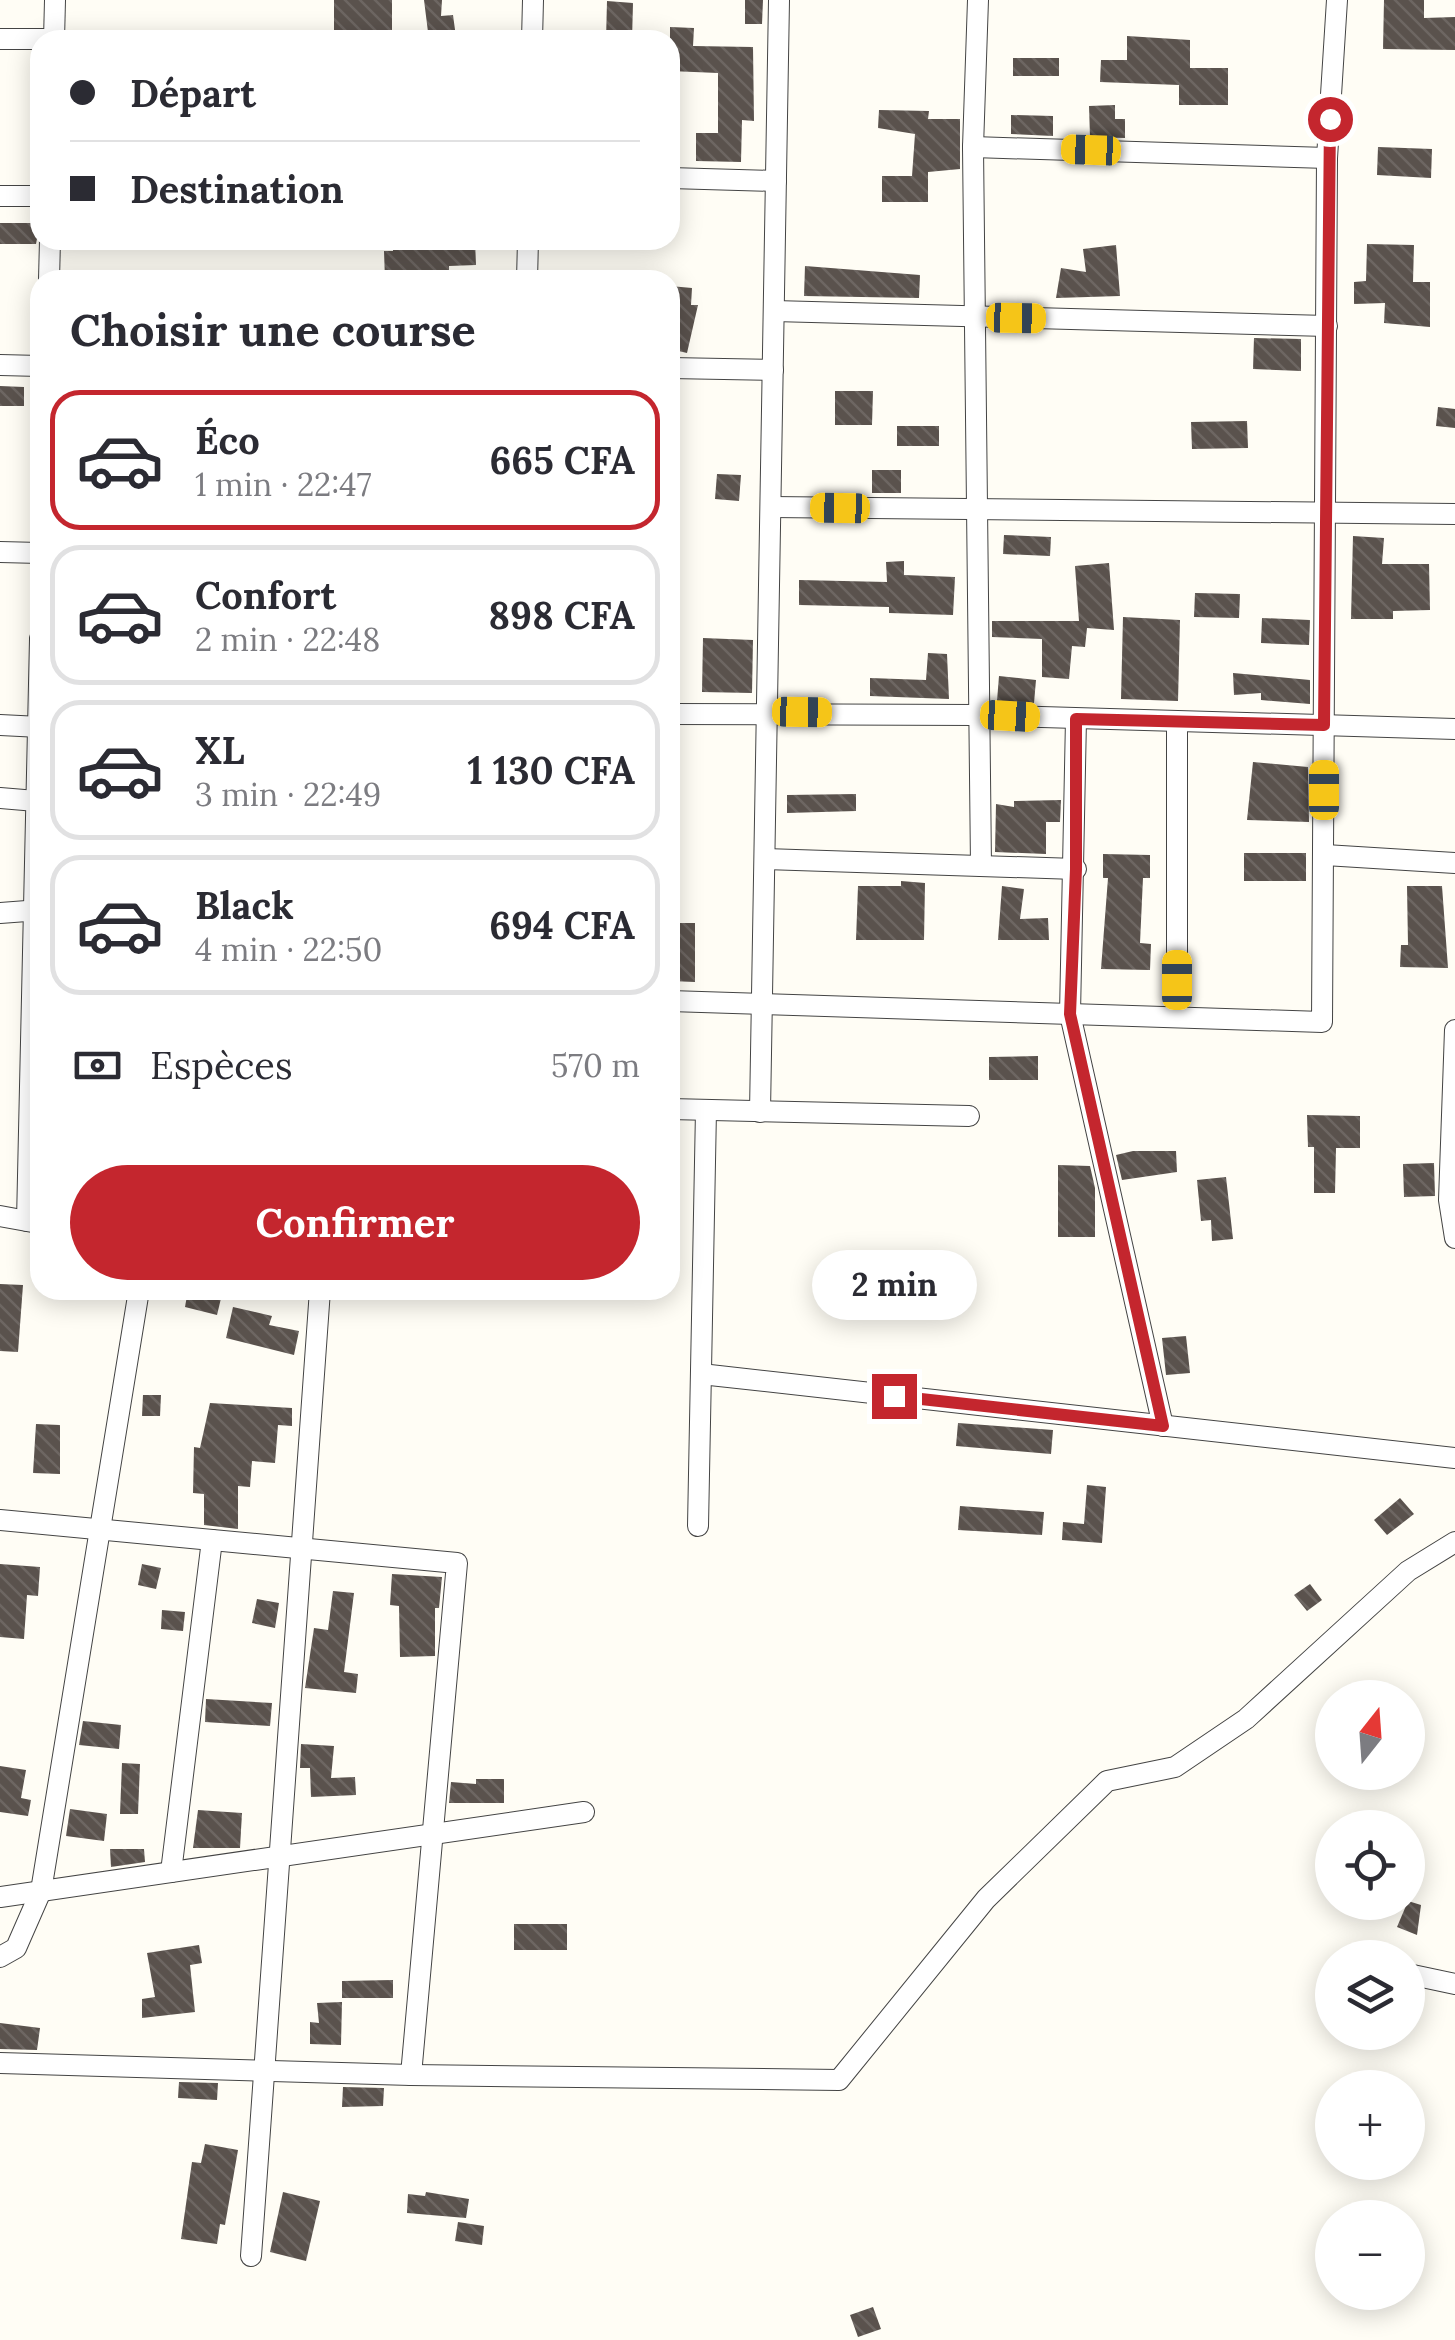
<!DOCTYPE html>
<html lang="fr">
<head>
<meta charset="utf-8">
<style>
  body { margin:0; font-family:Lora,serif; background:#f7f7f7; color:#2b2b33; height:100vh; display:flex; flex-direction:column; font-size:38px; white-space:nowrap }
  * { box-sizing:border-box; margin:0 }
  p { font-size:32px; color:#7c7c81 }
  .icon { flex:none; width:55px; height:55px; fill:none; stroke:currentColor; stroke-width:2; stroke-linecap:round; stroke-linejoin:round }
  .map { position:relative; flex:1; overflow:hidden }
  .details { position:absolute; left:30px; top:270px; width:650px; height:1030px; display:flex; flex-direction:column; background:#fff; border-radius:30px; box-shadow:0 5px 25px #0003 }
  .details>* { flex:none }
  .banner { position:absolute; left:30px; top:30px; width:650px; height:220px; border-radius:30px; box-shadow:0 5px 25px #0003; display:grid; align-content:center; height:220px; padding:0 40px; background:#fff }
  .needle { width:65px; rotate:17deg }
  .controls { position:absolute; left:1315px; top:1680px; display:grid; gap:20px }
  .controls a { display:grid; place-items:center; width:110px; height:110px; border-radius:50%; background:#fff; box-shadow:0 5px 25px #0003; font-size:50px }
  .end { position:absolute; width:45px; height:45px; margin:-22px; border:12px solid #c4262e; background:#fff; box-shadow:0 0 0 5px #fff }
  .from { border-radius:50% }
  .bubble { position:absolute; height:70px; border-radius:35px; background:#fff; box-shadow:0 5px 25px #0003; font-size:32px; font-weight:700; line-height:70px; text-align:center }
  .car { position:absolute; width:30px; height:60px; margin:-30px -15px; border-radius:12px; box-shadow:0 0 8px 2px #0007; background:linear-gradient(#f5c518 24%,#345 0 40%,#f5c518 0 76%,#345 0 86%,#f5c518 0) }
  .banner b { display:flex; align-items:center; gap:35px; height:95px; font-size:38px }
  .banner b+b { border-top:2px solid #e1e1e2 }
  .banner i { width:25px; height:25px; background:#2b2b33 }
  ul { padding:0; list-style:none }
  li { display:flex; align-items:center; gap:30px; height:140px; margin:0 20px 15px; padding:0 20px; border:5px solid #e1e1e2; border-radius:30px }
  li div { flex:1 }
  li b { display:block; font-size:38px }
  li em { font-style:normal; font-weight:700 }
  li.current { border-color:#c4262e }
  li>.icon { width:90px; height:90px; stroke-width:1.5 }
  h2 { padding:0 40px; font-size:45px; line-height:120px }
  .pay { display:flex; align-items:center; gap:25px; height:110px; padding:0 40px; font-size:38px }
  .pay p { margin-inline-start:auto }
  .cta { display:flex; gap:20px; margin-top:auto; padding:20px 40px }
  .cta a { flex:1; height:115px; border-radius:60px; background:#c4262e; color:#fff; font-size:40px; font-weight:700; line-height:115px; text-align:center }
  .map>svg:first-child { display:block }
  .building { fill:url(#building-back-hatch) }
  .lines { fill:none; stroke-linecap:round; stroke-linejoin:round }
  .minor-casing { stroke:#444; stroke-width:22 }
  .minor { stroke:#fff; stroke-width:20 }
  .route { stroke:#c4262e; stroke-width:12 }
</style>
</head>
<body>
<div class="map">
<svg width="1455" height="2340" viewBox="0 0 1455 2340">
  <defs>
    <pattern id="building-back-hatch" width="6" height="6" patternUnits="userSpaceOnUse" patternTransform="scale(2.5)"><rect width="6" height="6" fill="#5a524d"/><path d="M-1 5l2 2M0 0l6 6M5-1l2 2" fill="none" stroke="#6d6662"/></pattern>
  </defs>
  <rect width="100%" height="100%" fill="#fffdf5"/>
  <g class="building">
    <rect x="334" y="0" width="58" height="39"/>
    <polygon points="424,0 442,0 441,16 453,15 456,37 429,40"/>
    <polygon points="745,0 763,0 762,24 745,24"/>
    <polygon points="1384,0 1424,0 1424,18 1455,17 1455,50 1383,49"/>
    <polygon points="607,1 633,3 632,40 606,40"/>
    <polygon points="670,27 694,28 693,46 753,47 754,121 742,120 741,162 696,161 696,133 718,133 718,73 670,71"/>
    <polygon points="1127,36 1190,40 1190,68 1228,68 1228,105 1179,105 1179,85 1100,82 1101,60 1127,60"/>
    <rect x="1013" y="58" width="46" height="18"/>
    <polygon points="1115,105 1115,119 1125,119 1125,138 1090,137 1089,106"/>
    <polygon points="879,110 929,111 928,119 960,119 960,169 928,172 928,202 882,202 882,176 912,176 915,134 878,128"/>
    <polygon points="1011,115 1053,116 1053,136 1011,134"/>
    <polygon points="1378,147 1432,149 1431,178 1377,175"/>
    <polygon points="0,223 40,223 36,244 0,244"/>
    <polygon points="393,240 475,240 476,265 449,266 449,280 385,280 384,251 393,251"/>
    <polygon points="1367,244 1414,245 1413,282 1430,282 1430,327 1384,323 1385,303 1354,304 1354,282 1366,281"/>
    <polygon points="1116,245 1120,296 1056,298 1061,268 1086,272 1083,249"/>
    <polygon points="805,266 920,275 919,298 804,296"/>
    <polygon points="670,286 692,288 691,305 698,305 687,353 670,349"/>
    <polygon points="1254,338 1301,339 1301,371 1253,369"/>
    <polygon points="0,386 24,387 24,406 0,406"/>
    <polygon points="835,391 873,391 872,425 835,425"/>
    <polygon points="1438,407 1455,409 1455,428 1436,426"/>
    <polygon points="1247,421 1248,448 1192,449 1191,422"/>
    <rect x="897" y="426" width="42" height="20"/>
    <rect x="872" y="470" width="29" height="23"/>
    <polygon points="717,474 741,475 739,501 715,499"/>
    <polygon points="1004,535 1051,537 1050,556 1003,554"/>
    <polygon points="1353,536 1384,538 1382,564 1429,564 1430,610 1393,611 1393,619 1351,619"/>
    <polygon points="904,561 904,575 955,577 953,615 889,613 889,607 799,605 799,580 887,582 886,562"/>
    <polygon points="1109,563 1114,630 1087,628 1085,647 1072,646 1069,679 1042,677 1042,639 992,637 992,621 1079,621 1075,566"/>
    <polygon points="1195,593 1240,594 1239,618 1194,617"/>
    <polygon points="1123,617 1180,620 1178,701 1121,699"/>
    <polygon points="1262,618 1310,620 1309,645 1261,643"/>
    <polygon points="703,638 753,640 752,693 702,692"/>
    <polygon points="928,653 947,654 949,699 870,696 870,678 926,680"/>
    <polygon points="1233,673 1310,680 1310,704 1261,700 1261,693 1234,695"/>
    <polygon points="999,676 1036,680 1034,703 997,701"/>
    <polygon points="1253,762 1308,767 1309,822 1247,820"/>
    <polygon points="856,794 856,811 787,813 787,795"/>
    <polygon points="1061,800 1060,822 1046,822 1046,854 995,852 996,804 1014,807 1014,801"/>
    <rect x="1244" y="853" width="62" height="28"/>
    <polygon points="1103,854 1150,855 1150,878 1143,878 1140,943 1151,944 1150,970 1101,969 1108,878 1103,878"/>
    <polygon points="901,881 925,883 924,940 856,940 858,886 901,886"/>
    <polygon points="1002,886 1024,889 1020,919 1048,918 1049,940 998,940"/>
    <polygon points="1407,886 1442,886 1448,968 1400,967 1401,945 1408,945"/>
    <polygon points="670,923 695,923 695,982 670,981"/>
    <polygon points="1038,1056 1038,1080 989,1080 989,1057"/>
    <polygon points="1307,1115 1360,1116 1360,1148 1336,1148 1335,1193 1314,1193 1314,1147 1308,1147"/>
    <polygon points="1133,1151 1176,1151 1177,1172 1122,1180 1116,1155"/>
    <polygon points="1434,1163 1435,1196 1404,1197 1403,1164"/>
    <polygon points="1058,1165 1090,1166 1095,1188 1095,1237 1058,1237"/>
    <polygon points="1226,1177 1233,1239 1212,1241 1211,1220 1201,1221 1197,1180"/>
    <polygon points="0,1284 23,1285 18,1352 0,1351"/>
    <polygon points="188,1290 223,1290 217,1315 185,1307"/>
    <polygon points="233,1307 272,1316 269,1325 299,1331 294,1355 226,1338"/>
    <polygon points="1186,1336 1190,1373 1166,1375 1162,1338"/>
    <polygon points="143,1395 161,1395 160,1416 142,1416"/>
    <polygon points="210,1403 292,1408 292,1426 278,1425 275,1463 252,1461 250,1487 238,1486 238,1529 204,1525 204,1494 193,1493 194,1447 200,1448"/>
    <polygon points="958,1423 1053,1430 1051,1454 956,1446"/>
    <polygon points="36,1424 60,1425 60,1474 33,1473"/>
    <polygon points="1087,1485 1106,1487 1102,1543 1062,1540 1063,1522 1084,1524"/>
    <polygon points="1400,1498 1414,1514 1387,1535 1374,1520"/>
    <polygon points="960,1506 1044,1512 1042,1535 958,1530"/>
    <polygon points="0,1564 40,1567 38,1596 27,1595 24,1639 0,1637"/>
    <polygon points="142,1564 161,1568 156,1589 138,1585"/>
    <polygon points="392,1574 442,1577 439,1608 435,1608 435,1656 400,1657 399,1606 390,1605"/>
    <polygon points="1310,1584 1322,1600 1307,1611 1294,1595"/>
    <polygon points="333,1591 354,1593 344,1672 358,1674 356,1693 305,1688 314,1628 328,1630"/>
    <polygon points="257,1599 279,1603 275,1628 252,1623"/>
    <polygon points="162,1610 185,1612 183,1631 161,1629"/>
    <polygon points="206,1699 272,1703 270,1726 205,1722"/>
    <polygon points="83,1721 121,1725 119,1749 79,1745"/>
    <polygon points="301,1744 334,1746 331,1778 355,1777 356,1795 311,1797 310,1768 300,1768"/>
    <polygon points="122,1763 140,1764 138,1814 120,1814"/>
    <polygon points="0,1766 26,1770 21,1798 31,1800 28,1816 0,1812"/>
    <polygon points="476,1779 504,1779 504,1803 449,1803 451,1782 476,1784"/>
    <polygon points="70,1809 107,1814 104,1841 66,1836"/>
    <polygon points="198,1810 242,1813 240,1848 193,1848"/>
    <polygon points="110,1849 144,1849 145,1862 111,1867"/>
    <polygon points="1408,1901 1421,1905 1417,1935 1397,1927"/>
    <rect x="514" y="1924" width="53" height="26"/>
    <polygon points="199,1945 202,1963 190,1965 195,2012 142,2018 142,1999 155,1997 147,1953"/>
    <polygon points="393,1980 393,1998 342,1998 342,1981"/>
    <polygon points="342,2002 341,2045 310,2044 310,2022 319,2023 317,2003"/>
    <polygon points="0,2023 40,2028 37,2050 0,2049"/>
    <polygon points="179,2082 218,2083 217,2100 178,2098"/>
    <polygon points="343,2087 384,2088 383,2106 342,2107"/>
    <polygon points="205,2144 238,2150 225,2225 220,2224 217,2244 181,2239 192,2162 201,2163"/>
    <polygon points="283,2192 320,2201 306,2261 270,2252"/>
    <polygon points="426,2192 469,2199 466,2218 407,2213 408,2194 425,2196"/>
    <polygon points="458,2222 484,2226 482,2245 455,2241"/>
    <polygon points="873,2307 881,2329 858,2337 850,2315"/>
  </g>
  <g class="lines">
    <g class="minor-casing">
      <g id="minor">
        <polyline points="978,0 973,147 981,866"/>
        <polyline points="0,39 54,39"/>
        <polyline points="54,40 55,0"/>
        <polyline points="532,40 533,0"/>
        <polyline points="973,147 1327,158"/>
        <polyline points="670,178 776,181"/>
        <polyline points="0,196 40,196"/>
        <polyline points="49,280 50,240"/>
        <polyline points="527,280 528,240"/>
        <polyline points="774,311 1327,326"/>
        <polyline points="0,365 40,366"/>
        <polyline points="670,368 773,370"/>
        <polyline points="771,507 1455,514"/>
        <polyline points="0,552 40,553"/>
        <polyline points="670,714 977,715 1455,729"/>
        <polyline points="1076,719 1070,1014 1163,1426"/>
        <polyline points="0,725 40,727"/>
        <polyline points="0,798 36,801"/>
        <polyline points="1325,855 1455,863"/>
        <polyline points="765,859 1076,869"/>
        <polyline points="0,913 40,910"/>
        <polyline points="670,1001 1322,1022 1327,158 1337,0"/>
        <polyline points="1177,1017 1177,722"/>
        <polyline points="1455,1030 1449,1200 1455,1238"/>
        <polyline points="670,1109 969,1116"/>
        <polyline points="760,1112 779,0"/>
        <polyline points="0,1216 38,1223"/>
        <polyline points="27,1221 40,639"/>
        <polyline points="701,1374 1455,1458"/>
        <polyline points="0,1520 457,1563 411,2075"/>
        <polyline points="698,1526 706,1110"/>
        <polyline points="171,1872 212,1540"/>
        <polyline points="0,1897 584,1812"/>
        <polyline points="0,1957 16,1948 41,1891 139,1290"/>
        <polyline points="1408,1974 1455,1984"/>
        <polyline points="0,2063 411,2075 839,2080 986,1899 1107,1781 1175,1767 1246,1719 1408,1571 1455,1542"/>
        <polyline points="251,2256 320,1290"/>
      </g>
    </g>
    <use href="#minor" class="minor"/>
  </g>
  <g class="lines">
    <polyline class="route" points="894,1396 1163,1426 1070,1014 1076,869 1076,719 1324,725 1330,119"/>
  </g>
</svg>
<div class="controls">
<a><svg class="needle" viewBox="-14 -14 28 28"><path d="M0-13l5 13h-10z" fill="#e53935"/><path d="M0 13l5-13h-10z" fill="#7c7c81"/></svg></a>
<a><svg class="icon" aria-label="locate" viewBox="0 0 24 24"><circle cx="12" cy="12" r="6"/><path d="M12 2v4M12 18v4M2 12h4M18 12h4"/></svg></a>
<a><svg class="icon" aria-label="layers" viewBox="0 0 24 24"><path d="M12 4l9 5-9 5-9-5zM3 14l9 5 9-5"/></svg></a>
<a>+</a>
<a>−</a>
</div>
<i class="end from" style="left:1330px;top:119px"></i>
<i class="end" style="left:894px;top:1396px"></i>
<div class="bubble" style="left:812px;top:1250px;width:165px">2 min</div>
<i class="car" style="left:1091px;top:150px;rotate:272deg"></i>
<i class="car" style="left:1016px;top:318px;rotate:91deg"></i>
<i class="car" style="left:840px;top:508px;rotate:271deg"></i>
<i class="car" style="left:802px;top:712px;rotate:91deg"></i>
<i class="car" style="left:1010px;top:716px;rotate:93deg"></i>
<i class="car" style="left:1324px;top:790px;rotate:0deg"></i>
<i class="car" style="left:1177px;top:980px;rotate:0deg"></i>
<div class="banner">
<b><i class="from"></i>Départ</b>
<b><i></i>Destination</b>
</div>
<section class="details">
<h2>Choisir une course</h2>
<ul>
<li class="current"><svg class="icon" aria-label="car" viewBox="0 0 24 24"><path d="M5 17H2v-5l4-1 3-4h7l3 4 3 1v5h-3M9 17h6M6 11h13"/><circle cx="7" cy="17" r="2"/><circle cx="17" cy="17" r="2"/></svg><div><b>Éco</b><p>1 min · 22:47</p></div><em>665 CFA</em></li>
<li><svg class="icon" aria-label="car" viewBox="0 0 24 24"><path d="M5 17H2v-5l4-1 3-4h7l3 4 3 1v5h-3M9 17h6M6 11h13"/><circle cx="7" cy="17" r="2"/><circle cx="17" cy="17" r="2"/></svg><div><b>Confort</b><p>2 min · 22:48</p></div><em>898 CFA</em></li>
<li><svg class="icon" aria-label="car" viewBox="0 0 24 24"><path d="M5 17H2v-5l4-1 3-4h7l3 4 3 1v5h-3M9 17h6M6 11h13"/><circle cx="7" cy="17" r="2"/><circle cx="17" cy="17" r="2"/></svg><div><b>XL</b><p>3 min · 22:49</p></div><em>1 130 CFA</em></li>
<li><svg class="icon" aria-label="car" viewBox="0 0 24 24"><path d="M5 17H2v-5l4-1 3-4h7l3 4 3 1v5h-3M9 17h6M6 11h13"/><circle cx="7" cy="17" r="2"/><circle cx="17" cy="17" r="2"/></svg><div><b>Black</b><p>4 min · 22:50</p></div><em>694 CFA</em></li>
</ul>
<div class="pay"><svg class="icon" aria-label="cash" viewBox="0 0 24 24"><path d="M3 7h18v10H3z"/><circle cx="12" cy="12" r="2"/></svg>Espèces<p>570 m</p></div>
<div class="cta"><a>Confirmer</a></div>
</section>
</div>
</body>
</html>
